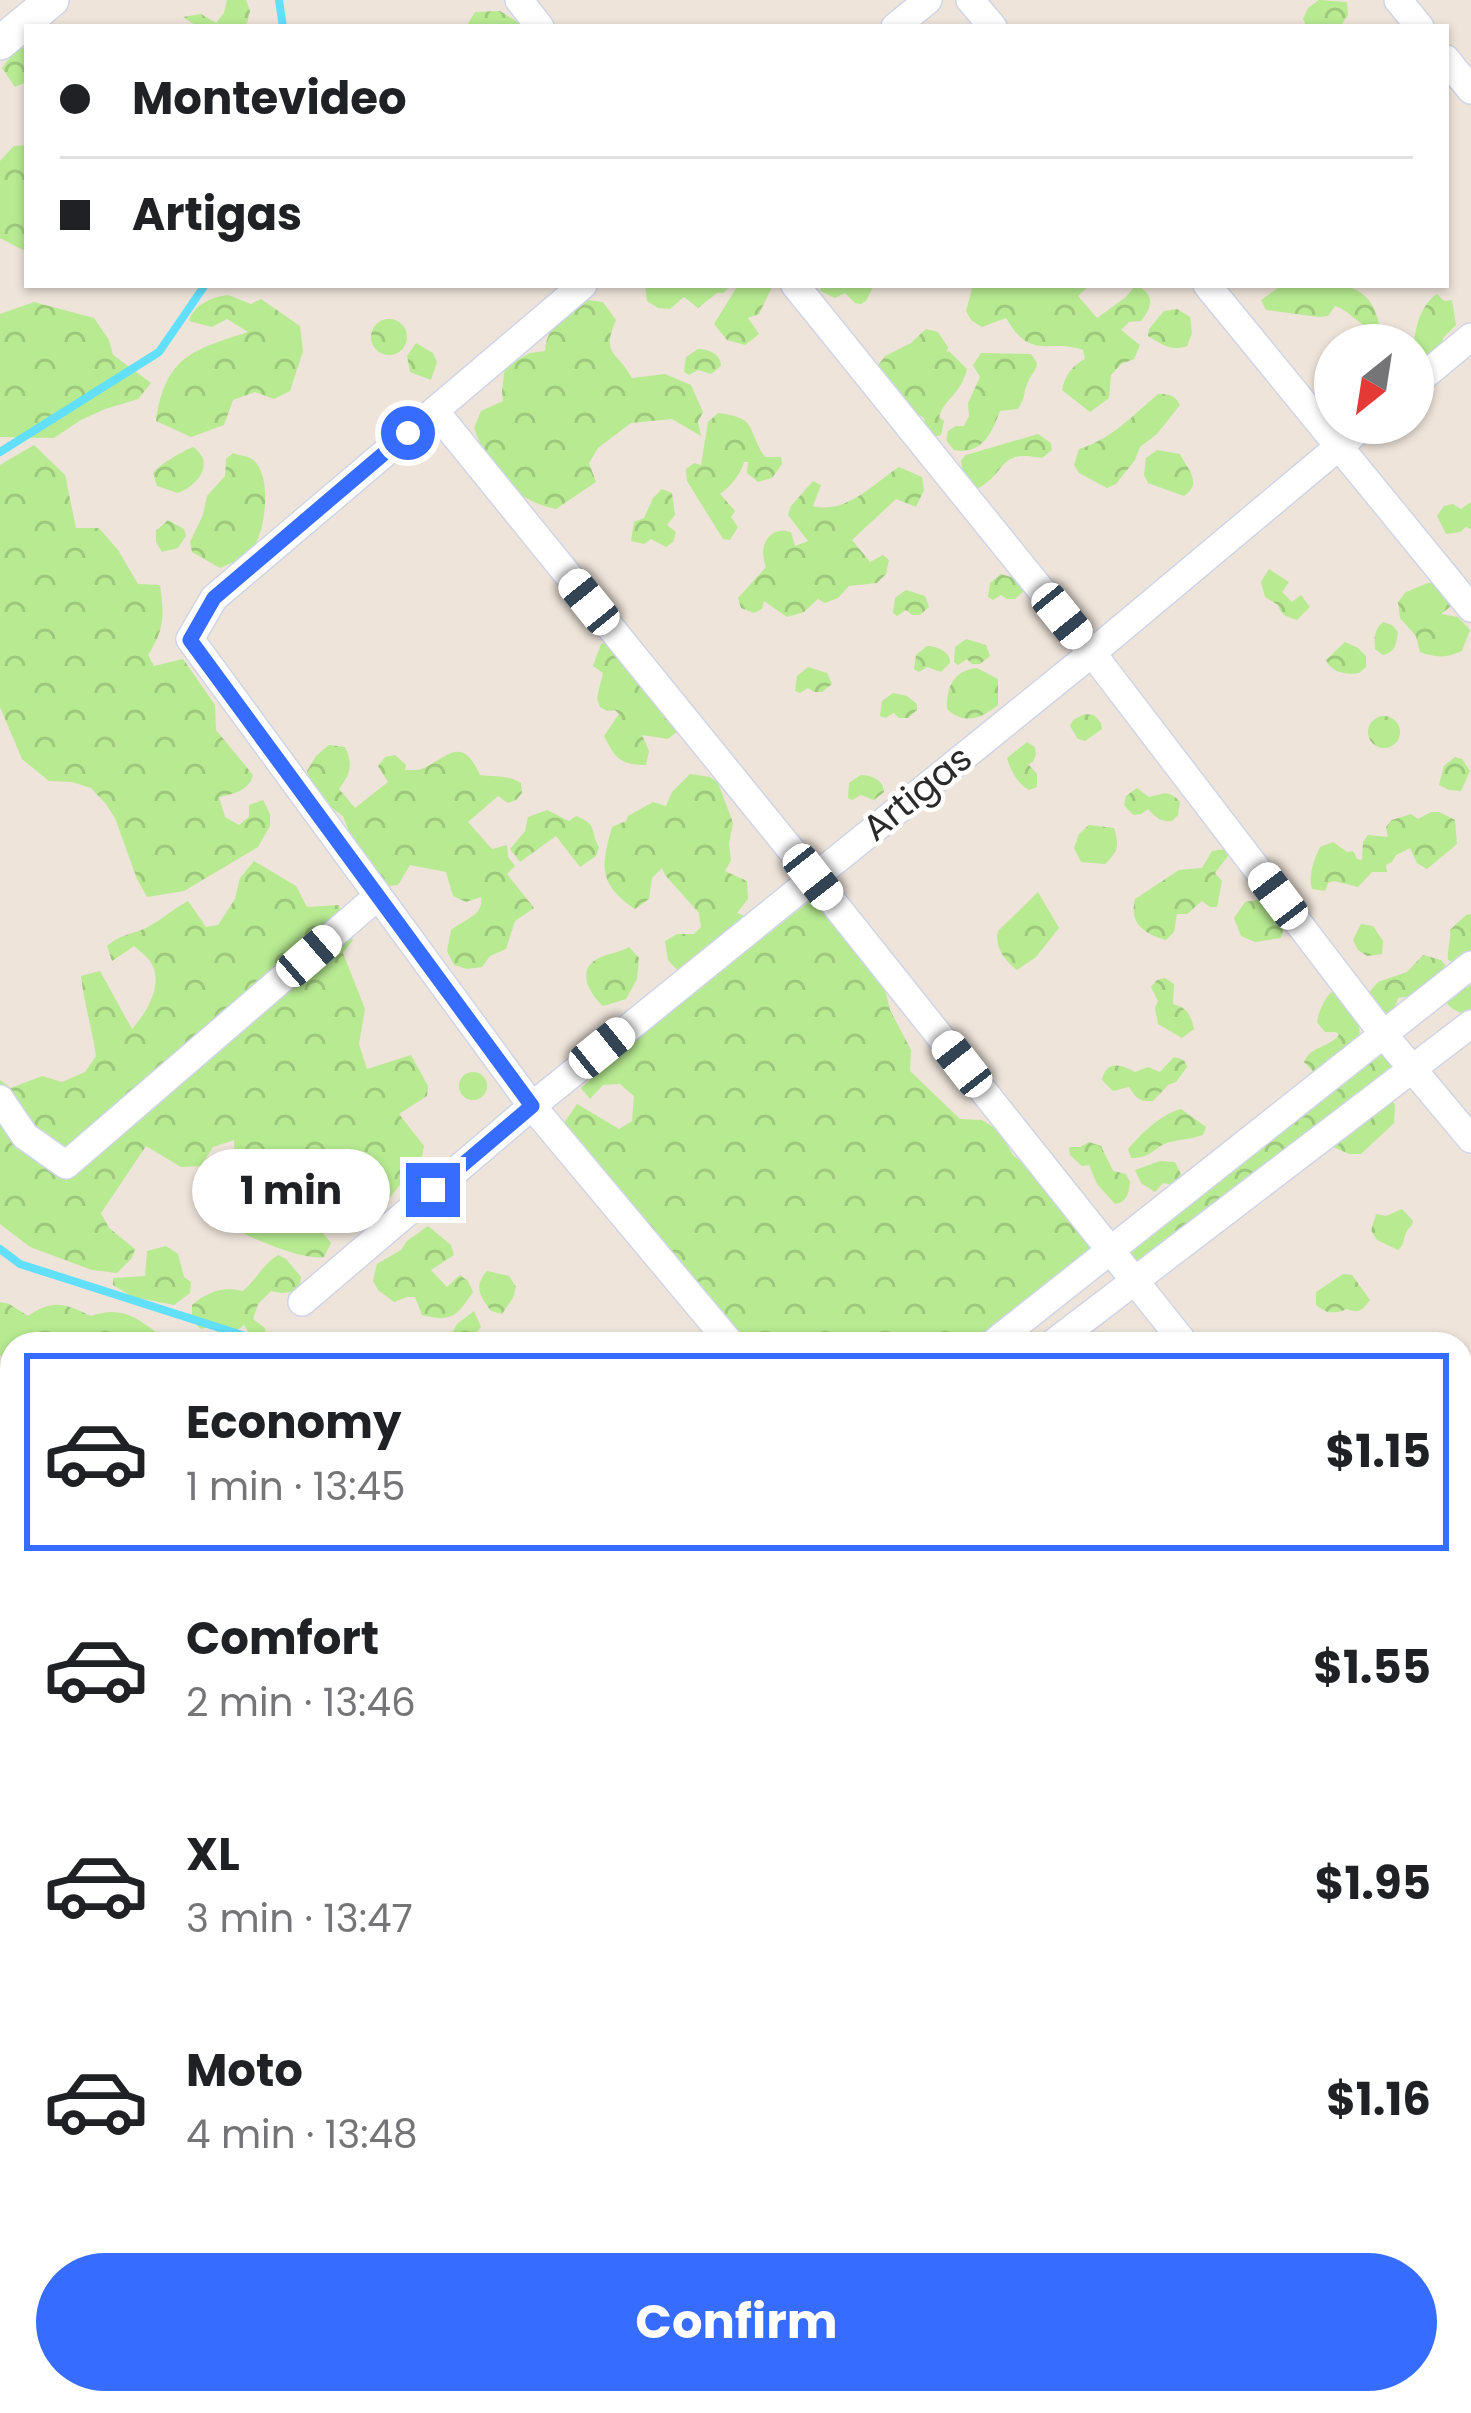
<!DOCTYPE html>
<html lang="en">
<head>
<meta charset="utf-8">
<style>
  body { margin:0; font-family:Poppins,sans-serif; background:#f2f2f2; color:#202124; height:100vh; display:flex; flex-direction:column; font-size:45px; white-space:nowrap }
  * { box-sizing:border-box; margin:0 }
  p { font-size:39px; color:#757577 }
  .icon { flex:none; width:66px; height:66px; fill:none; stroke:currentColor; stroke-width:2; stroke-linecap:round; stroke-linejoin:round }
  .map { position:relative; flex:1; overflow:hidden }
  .side { position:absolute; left:0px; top:1332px; width:1473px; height:1083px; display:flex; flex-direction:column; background:#fff; border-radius:36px 36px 0 0; box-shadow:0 3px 9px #0004 }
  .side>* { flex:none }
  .hud { position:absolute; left:24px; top:24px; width:1425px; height:264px; border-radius:0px; box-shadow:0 3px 9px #0004; display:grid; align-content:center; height:264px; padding:0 36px; background:#fff }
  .needle { width:78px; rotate:210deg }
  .controls { position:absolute; left:1314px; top:324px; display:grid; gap:24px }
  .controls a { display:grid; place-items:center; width:120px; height:120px; border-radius:50%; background:#fff; box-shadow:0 3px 9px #0004; font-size:60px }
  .end { position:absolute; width:54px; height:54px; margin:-27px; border:15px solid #366cff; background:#fff; box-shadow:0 0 0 6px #fff }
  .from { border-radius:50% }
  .bubble { position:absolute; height:84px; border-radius:42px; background:#fff; box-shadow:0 3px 9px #0004; font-size:39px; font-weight:700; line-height:84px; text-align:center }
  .car { position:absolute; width:36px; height:72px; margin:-36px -18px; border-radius:15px; box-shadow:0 0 9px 3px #0007; background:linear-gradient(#fff 24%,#345 0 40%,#fff 0 76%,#345 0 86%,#fff 0) }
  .hud b { display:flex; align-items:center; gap:42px; height:114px; font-size:45px }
  .hud b+b { border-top:3px solid #e0e0e0 }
  .hud i { width:30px; height:30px; background:#202124 }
  ul { padding:21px 0 0; list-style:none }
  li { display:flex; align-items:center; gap:36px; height:198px; margin:0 24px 18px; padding:0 12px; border:6px solid transparent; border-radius:0px }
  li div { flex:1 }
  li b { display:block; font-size:45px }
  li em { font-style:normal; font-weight:700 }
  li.on { border-color:#366cff }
  li>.icon { width:108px; height:108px; stroke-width:1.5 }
  .action { display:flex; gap:24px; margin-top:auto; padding:24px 36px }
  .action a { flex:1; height:138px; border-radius:72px; background:#366cff; color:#fff; font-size:48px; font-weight:700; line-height:138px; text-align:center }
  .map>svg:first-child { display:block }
  .forest { fill:url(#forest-crowns) }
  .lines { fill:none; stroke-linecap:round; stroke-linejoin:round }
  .stream { stroke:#62dffb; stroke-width:8 }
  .minor-casing { stroke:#cfd5e5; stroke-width:30 }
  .tertiary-casing { stroke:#cfd5e5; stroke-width:36 }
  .minor { stroke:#fff; stroke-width:27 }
  .tertiary { stroke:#fff; stroke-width:33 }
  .route { stroke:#366cff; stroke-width:15 }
  .labels { text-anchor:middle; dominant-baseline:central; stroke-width:9; stroke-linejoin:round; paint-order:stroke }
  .street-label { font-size:36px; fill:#2a2a2a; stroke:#fff }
</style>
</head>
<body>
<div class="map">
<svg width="1471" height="2413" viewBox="0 0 1471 2413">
  <defs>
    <pattern id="forest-crowns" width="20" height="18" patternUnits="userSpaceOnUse" patternTransform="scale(3)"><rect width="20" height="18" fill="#b7ea91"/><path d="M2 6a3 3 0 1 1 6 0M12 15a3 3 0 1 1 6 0" fill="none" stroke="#9ec97d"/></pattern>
  </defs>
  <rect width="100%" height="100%" fill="#eee4da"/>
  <g class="forest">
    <polygon points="227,0 246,0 250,11 247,23 241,27 198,27 183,17 201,14 216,23 224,13"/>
    <polygon points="1319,0 1347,2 1348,15 1340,27 1307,27 1303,19 1308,8"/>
    <polygon points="500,11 519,23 519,27 466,27 475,12"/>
    <polygon points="27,46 27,82 15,87 2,68 15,51"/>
    <polygon points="27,145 27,247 23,250 0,238 0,161 14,146"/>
    <polygon points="645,285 730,285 724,293 717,293 698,308 684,297 670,309 658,308 647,301"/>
    <polygon points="738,285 771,285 772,287 759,314 748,318 759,334 745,345 727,340 714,324"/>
    <polygon points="822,285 874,285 866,301 861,304 855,303 845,293 835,298 820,291"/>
    <path d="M973,285H1090L1078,296L1097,318L1126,297L1136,285C1154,294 1154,305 1141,321L1129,322L1121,330L1140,345L1134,359L1121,364L1111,375L1109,398L1090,412L1062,390C1065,375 1072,366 1085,359L1083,350C1047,338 1032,362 1006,318L982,327L971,320L966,311Z"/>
    <path d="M1282,285C1322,285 1369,273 1379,324C1361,333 1353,311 1335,306L1328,316L1319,317L1266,310L1261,300Z"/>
    <path d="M1437,294L1444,301L1452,300L1456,325L1443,338L1441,349L1424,365L1413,364C1413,340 1416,308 1437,294Z"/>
    <path d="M228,295L251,304L261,299L300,326L303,351L290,391L274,399L255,392L233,400L224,425L191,437L156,421C165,357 192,350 248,332L227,319L212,327L189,321C194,304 212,297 228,295Z"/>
    <path d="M588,300L603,302L616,320C601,356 616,349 632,378L665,374L691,385L703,412L698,422L701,436L672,419L631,423L598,448L589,463L596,482L556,509C513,501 488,467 474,428L481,411L503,401L502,391L505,367L530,353L545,351C547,325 566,312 588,300Z"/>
    <polygon points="34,302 94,318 109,340 113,355 151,383 138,399 105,409 81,420 54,438 0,437 0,314"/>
    <path d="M1177,309L1190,317L1192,333L1187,346C1170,352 1162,344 1148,336L1149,329L1164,311Z"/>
    <circle cx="389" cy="337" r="18"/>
    <path d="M926,329L938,332L948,347L947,352L949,351L967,369C960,396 946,396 939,417L944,421L941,435L932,437L926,432L924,418L895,399L877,367L885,356L911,343Z"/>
    <polygon points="416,343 433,353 437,362 431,380 410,372 407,356"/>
    <path d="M698,349C708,349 721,354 721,366L711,374L698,370L689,375L684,372L686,357Z"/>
    <path d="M981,353L1031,354L1037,363C1036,372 1031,374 1028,382C1022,395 1027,395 1018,409L1000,411C991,434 982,455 954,450L946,440L948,431L956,426H964L969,416L968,403L980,377L973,365Z"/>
    <path d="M1158,394C1169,394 1175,395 1180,405L1157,434L1140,447L1135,460L1116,484L1107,488L1079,473L1074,465L1079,449C1112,439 1132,416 1158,394Z"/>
    <path d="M718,413C759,418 746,429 765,457H781L782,464L772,478L758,482L747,473L748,462H744C741,474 730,487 720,494L735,511L731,517L738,527L730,540L723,539L687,481L686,469L694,463L701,465L708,422Z"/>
    <path d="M1038,434L1051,443L1052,450L1042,458C997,449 1009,471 977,489L963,477L961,460L966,455Z"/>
    <path d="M34,445L65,475L76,528H99L118,550L138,584L160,585C164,615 165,629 148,655L154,666L183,659L215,705L216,730L253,775C249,791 233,794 219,797L225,817L239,825L249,817V805L263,800L270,814V826L258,847L184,891L147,897L137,879L115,818L106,804L91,788L72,782L49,781L22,759L0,707V465Z"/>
    <path d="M193,447C216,463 198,485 178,493L157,486L153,473C160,464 183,451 193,447Z"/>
    <path d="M1157,450L1180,454C1188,470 1203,483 1184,496L1148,483L1144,475L1146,458Z"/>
    <path d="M233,453C239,456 246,455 252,459C273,474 266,531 252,550C243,562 232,562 220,568L192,552L190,542L203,515L207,496L225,476L226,459Z"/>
    <path d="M899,467L922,477L924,490L916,507L896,499L852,540L870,562L883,555L889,560L886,574L877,583L849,586L838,598L825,603L818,599L804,612L787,617L764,601L762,609L754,613L741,608L738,598L766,567C758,547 768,525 791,532L795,546L808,541L788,515L791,506L813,481L821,485L813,506C845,515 873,484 899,467Z"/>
    <polygon points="662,489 672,493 675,515 667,525 676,532 673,542 666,547 651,539 644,544 631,541 634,522 644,518 653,498"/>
    <polygon points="1471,502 1471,529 1466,527 1460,532 1446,534 1437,516 1444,506 1453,504 1461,509"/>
    <polygon points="168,520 184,529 186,536 178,548 162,552 156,542 156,531"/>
    <path d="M1269,569L1289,582L1282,592L1292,602L1301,595L1310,607L1297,620C1287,617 1281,615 1278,605L1265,597L1261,582Z"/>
    <polygon points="1001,574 1020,580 1024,591 1015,599 1007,599 1001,595 993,600 988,597 990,583"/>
    <path d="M1428,583H1444L1453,600L1450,607L1441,614L1458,617L1470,630L1462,651C1447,658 1436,658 1420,652L1416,636L1400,618L1398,602L1406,592Z"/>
    <polygon points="906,590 925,596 929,607 920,615 912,615 906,610 897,616 893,613 895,598"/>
    <path d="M1383,622L1392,625L1398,632C1396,644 1396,652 1383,655L1375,649C1374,637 1374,630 1383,622Z"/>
    <polygon points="966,639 986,645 990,656 980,664 972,664 967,659 958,665 954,662 955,647"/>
    <path d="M612,641L684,726L668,739L642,735L649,751L646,765C620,765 615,758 604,736L619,714L615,710L607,711L600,707L597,698L603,673L593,666L601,644Z"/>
    <path d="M1345,642L1358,648L1366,656V667L1359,673C1346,675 1332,673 1326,660Z"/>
    <path d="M927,646C937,646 951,652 950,663L941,672L927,667L919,672L914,669L916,655Z"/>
    <polygon points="808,667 827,673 832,684 822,692 814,692 808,688 800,693 795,691 797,676"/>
    <path d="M977,668L998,679V705C981,719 964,725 947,709C946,687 954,670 977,668Z"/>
    <polygon points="893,693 907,696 917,704 917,710 908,718 899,718 894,713 885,718 880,716 882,701"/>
    <polygon points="1085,714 1094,715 1101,723 1102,729 1085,741 1078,739 1070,726 1073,720"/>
    <circle cx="1384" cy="732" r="16"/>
    <path d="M1027,742L1035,747L1036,754L1033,762L1028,764L1037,774V787L1029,790C1018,784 1010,770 1007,758Z"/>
    <path d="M329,745L345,747C353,765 351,772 339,789L355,808L388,782L378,766L385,757L395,755L406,765L405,770C412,770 418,771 424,768C449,756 462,735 480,775C495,777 508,775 521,783L522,793L516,800L508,803L498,796L468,822L492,849L507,845L508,857L515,866L507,874L534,908L515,921L506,949L490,956L482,967L467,969L454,965L447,951L451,930C465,919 484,916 481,897L466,902L453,896L446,872L410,865L398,885L386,886L358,855L343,816L329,806L313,787L307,771L316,756Z"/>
    <polygon points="1455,757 1462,759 1470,771 1461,791 1449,790 1439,785 1444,766"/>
    <path d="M690,774L710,777L718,783L733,823L729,844L731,860L725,871L747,881L748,899L737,913L747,917L680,973L668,960L665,941L677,934H694L701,927L699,913L665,875L662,868L652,878L649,899L635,909C598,884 601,866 612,827L626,821L628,816L653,802L666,806L672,792Z"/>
    <path d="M861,775C871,775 884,780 884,792L874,800L861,795L852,800L848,798L849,783Z"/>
    <path d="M1137,788L1149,797C1163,794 1169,789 1180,802L1178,815L1172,821C1161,822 1155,817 1148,809L1141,814L1133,815L1124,805L1126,796Z"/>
    <path d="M547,810L569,821L576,816C599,825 589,830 599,847L596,856L580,867L556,836L520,862L510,849L525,831L528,817Z"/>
    <path d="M1431,812H1439L1455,820L1457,844L1427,869L1417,863L1410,848L1396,855L1392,862L1386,865L1387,872H1372L1358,887L1334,881L1328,883L1325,891L1312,889C1308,876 1314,859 1320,847L1333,842L1347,852L1353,851L1357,859L1362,860L1363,842L1368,835L1388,837L1386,827L1392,820L1411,814L1418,819Z"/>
    <path d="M1089,825L1114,828C1119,845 1119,851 1105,864L1081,862L1074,848L1079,834Z"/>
    <path d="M1225,849L1228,856L1215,873L1222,881L1217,907H1210L1202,901L1187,914H1177L1174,932L1166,940C1144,934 1129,923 1135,899L1179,870L1202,868L1212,851Z"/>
    <path d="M254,861L296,886L307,907L339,905L353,940L343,953L365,1009L359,1044L367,1069L411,1055L428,1086L427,1096L399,1114L424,1146L422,1157L384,1205L371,1206L305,1174L300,1187L281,1209L302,1226L320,1229L331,1243L324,1257C305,1261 248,1238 231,1226C226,1223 222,1217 217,1212L220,1199L235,1171L234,1140L213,1147L201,1166L181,1167L146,1146L101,1213L109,1228L135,1249L132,1258L117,1273L92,1270L30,1247L0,1224V1080L11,1088L42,1076L62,1082L85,1072L96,1056C92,1028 84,1003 81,976L100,971L132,1029C147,1012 165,983 150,961C146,955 139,951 134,946L112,961L107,946C120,935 129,935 144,929C159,922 173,909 188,901L206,927L218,925L235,899L240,878Z"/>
    <path d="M1038,892L1059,928L1036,957L1017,970C1005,961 994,947 998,931Z"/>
    <polygon points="814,898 883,981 890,1010 911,1050 910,1071 960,1119 982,1120 998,1130 1013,1155 1036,1174 1096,1243 1050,1312 1015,1344 746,1344 626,1205 587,1149 564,1123 577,1104 619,1129 632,1121 634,1096 620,1084 603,1085 590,1099 581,1088 636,1037"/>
    <polygon points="1264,899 1285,923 1281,938 1255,942 1241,936 1234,918 1245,902"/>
    <path d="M1471,914V962L1463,966L1448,960C1447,949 1451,941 1450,930L1466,915Z"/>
    <polygon points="1361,924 1373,926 1383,941 1382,954 1367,956 1358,950 1353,940"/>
    <path d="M629,947L639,958L637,979L626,999L603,1006C588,992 575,968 601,957C610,953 619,953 629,947Z"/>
    <path d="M1423,955L1441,960L1464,988L1469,987L1471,979V1009L1464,1014C1453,1010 1448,1007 1443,996L1433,993L1398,998L1394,1011L1387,1020L1362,1001L1378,982L1407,972Z"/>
    <path d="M1165,978L1174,984L1173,1004C1188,1008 1191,1016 1194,1029L1182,1038L1158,1024L1155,1008L1158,1001L1151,987L1157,980Z"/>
    <path d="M1337,987C1349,1005 1365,1022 1358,1044L1368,1035L1387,1057L1391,1067L1379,1085L1395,1105L1394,1123L1361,1154H1349L1333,1147L1324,1126L1160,1274L1131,1262L1119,1230L1315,1074L1304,1062C1311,1046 1328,1048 1339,1035L1336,1032H1325L1317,1022C1319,1009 1326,995 1337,987Z"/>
    <path d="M1174,1057L1184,1060L1187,1067L1176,1082L1168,1085L1153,1101C1139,1102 1135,1097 1129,1087L1113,1091L1102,1080C1106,1060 1121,1064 1135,1072L1148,1067L1160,1072Z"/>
    <circle cx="473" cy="1086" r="14"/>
    <path d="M1181,1109L1206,1127L1203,1135C1192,1139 1182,1139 1170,1142C1153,1147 1153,1158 1131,1158L1128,1149C1141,1134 1161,1114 1181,1109Z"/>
    <path d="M1089,1142L1101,1146L1113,1171L1126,1174L1130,1182C1129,1193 1127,1202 1115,1204L1097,1184L1089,1165L1082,1166L1070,1155L1069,1147H1080Z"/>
    <polygon points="1160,1161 1175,1162 1181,1174 1174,1185 1163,1183 1155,1192 1141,1183 1135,1170"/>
    <path d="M1402,1209L1413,1221C1412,1228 1408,1227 1406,1233C1403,1239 1405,1244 1398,1250L1377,1240L1371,1231L1376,1214L1386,1216Z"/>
    <path d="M428,1226L451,1245L454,1255L431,1270L447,1287L460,1275L468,1281L473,1292C457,1315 453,1323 422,1315L415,1297H407L394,1302L378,1290L373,1281L377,1264L401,1250L407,1241Z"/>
    <polygon points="166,1246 178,1254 184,1277 191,1282 190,1293 174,1305 133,1297 113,1285 113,1278 145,1276 147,1251"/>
    <path d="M278,1255L286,1259L301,1277L299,1291L282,1293L271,1291L258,1304L253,1319L265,1328L266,1341L256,1344L244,1325L236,1331L219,1333L211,1326L201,1329L192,1321V1305C207,1292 223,1286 243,1291C257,1279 262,1265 278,1255Z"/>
    <path d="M487,1271L509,1276L516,1287L513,1298L502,1314L491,1311C480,1296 473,1287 487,1271Z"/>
    <path d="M1343,1274L1352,1275L1370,1300C1362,1310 1359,1314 1347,1309C1334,1314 1327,1314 1316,1305V1292Z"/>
    <path d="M0,1302L9,1304L28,1316C53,1298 66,1304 91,1316C119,1306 136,1316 158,1334L160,1344H12V1363L0,1355Z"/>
    <polygon points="474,1311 481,1327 475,1334 482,1340 481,1344 446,1344 457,1324"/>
    <polygon points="0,1363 12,1376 12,1420 0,1429"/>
    <polygon points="0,1492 12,1498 12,1576 0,1569 0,1532 8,1517 0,1510"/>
    <polygon points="0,1612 12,1620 12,1685 4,1697 0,1697 0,1681 7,1677 10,1668 0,1657"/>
    <polygon points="0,1730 12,1749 12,1792 0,1792"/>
    <polygon points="11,1864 12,1910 8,1914 0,1913 0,1871"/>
    <polygon points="1471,2102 1471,2174 1468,2182 1461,2186 1461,2109"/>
    <polygon points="429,2403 495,2403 495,2404 487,2413 436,2413"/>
    <polygon points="1069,2403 1327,2403 1333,2413 1102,2413 1077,2408"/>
  </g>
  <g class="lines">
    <g class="stream">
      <polyline points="279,0 283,27"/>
      <polyline points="0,452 159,352 205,285"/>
      <polyline points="0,1249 20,1264 270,1344"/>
      <polyline points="1036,2403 1047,2413"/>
    </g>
    <g class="minor-casing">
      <g id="minor">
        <polyline points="519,0 540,27"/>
        <polyline points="970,0 993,27"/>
        <polyline points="1398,0 1420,27"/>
        <polyline points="895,27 928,0"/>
        <polyline points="1446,59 1471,90"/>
        <polyline points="583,285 214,598 190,639 532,1106 731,1344"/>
        <polyline points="795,285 1092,653 1384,1035 1471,1139"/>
        <polyline points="1207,285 1471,608"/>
        <polyline points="1413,385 1471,337"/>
        <polyline points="435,411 813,877 1185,1344"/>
        <polyline points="0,1099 25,1136 66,1165 378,896"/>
        <polyline points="302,1302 532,1106 1092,653 1367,423"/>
        <polyline points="992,1344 1471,965"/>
        <polyline points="1052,1344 1471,1024"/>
        <polyline points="1461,1548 1471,1555"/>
        <polyline points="0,1583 12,1586"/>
        <polyline points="1461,1745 1471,1737"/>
        <polyline points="0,1931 12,1945"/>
        <polyline points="0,2148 12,2139"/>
        <polyline points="1461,2197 1471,2189"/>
        <polyline points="1461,2234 1471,2246"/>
        <polyline points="383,2403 392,2413"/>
        <polyline points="821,2403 829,2413"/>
      </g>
    </g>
    <g class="tertiary-casing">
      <polyline id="tertiary" points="0,43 52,0"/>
    </g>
    <use href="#minor" class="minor"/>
    <use href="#tertiary" class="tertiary"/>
  </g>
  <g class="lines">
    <polyline class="route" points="408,433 214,598 190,640 532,1106 433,1190"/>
  </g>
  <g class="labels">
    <g class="street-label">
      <text transform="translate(917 793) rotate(-39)">Artigas</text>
    </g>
  </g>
</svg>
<div class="controls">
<a><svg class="needle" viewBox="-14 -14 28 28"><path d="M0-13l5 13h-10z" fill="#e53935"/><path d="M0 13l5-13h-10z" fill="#757577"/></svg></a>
</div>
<i class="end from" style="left:408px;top:433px"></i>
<i class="end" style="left:433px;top:1190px"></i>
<div class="bubble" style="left:192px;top:1149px;width:198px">1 min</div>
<i class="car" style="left:589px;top:602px;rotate:321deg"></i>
<i class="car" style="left:1062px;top:616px;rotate:141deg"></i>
<i class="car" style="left:813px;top:877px;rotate:142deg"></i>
<i class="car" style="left:1278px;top:896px;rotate:323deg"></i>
<i class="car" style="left:309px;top:956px;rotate:49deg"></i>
<i class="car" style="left:602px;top:1048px;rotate:51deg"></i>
<i class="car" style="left:962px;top:1064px;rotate:322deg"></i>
<div class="hud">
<b><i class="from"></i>Montevideo</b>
<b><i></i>Artigas</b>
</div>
<section class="side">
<ul>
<li class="on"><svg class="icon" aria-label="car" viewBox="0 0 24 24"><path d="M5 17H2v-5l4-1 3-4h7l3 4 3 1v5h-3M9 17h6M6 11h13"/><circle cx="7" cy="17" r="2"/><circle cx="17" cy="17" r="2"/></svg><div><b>Economy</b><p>1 min · 13:45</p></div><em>$1.15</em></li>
<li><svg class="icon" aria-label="car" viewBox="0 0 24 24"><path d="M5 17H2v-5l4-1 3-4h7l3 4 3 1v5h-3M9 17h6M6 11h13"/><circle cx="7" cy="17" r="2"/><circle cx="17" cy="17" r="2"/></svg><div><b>Comfort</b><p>2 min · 13:46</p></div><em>$1.55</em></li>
<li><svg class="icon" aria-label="car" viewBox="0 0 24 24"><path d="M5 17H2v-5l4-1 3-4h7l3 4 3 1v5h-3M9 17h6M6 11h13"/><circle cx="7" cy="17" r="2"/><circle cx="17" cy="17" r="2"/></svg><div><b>XL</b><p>3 min · 13:47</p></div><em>$1.95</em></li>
<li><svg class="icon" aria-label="car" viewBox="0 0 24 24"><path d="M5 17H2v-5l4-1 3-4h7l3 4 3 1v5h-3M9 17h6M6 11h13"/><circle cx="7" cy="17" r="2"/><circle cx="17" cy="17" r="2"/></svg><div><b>Moto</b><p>4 min · 13:48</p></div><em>$1.16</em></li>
</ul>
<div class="action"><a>Confirm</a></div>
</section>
</div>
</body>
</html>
